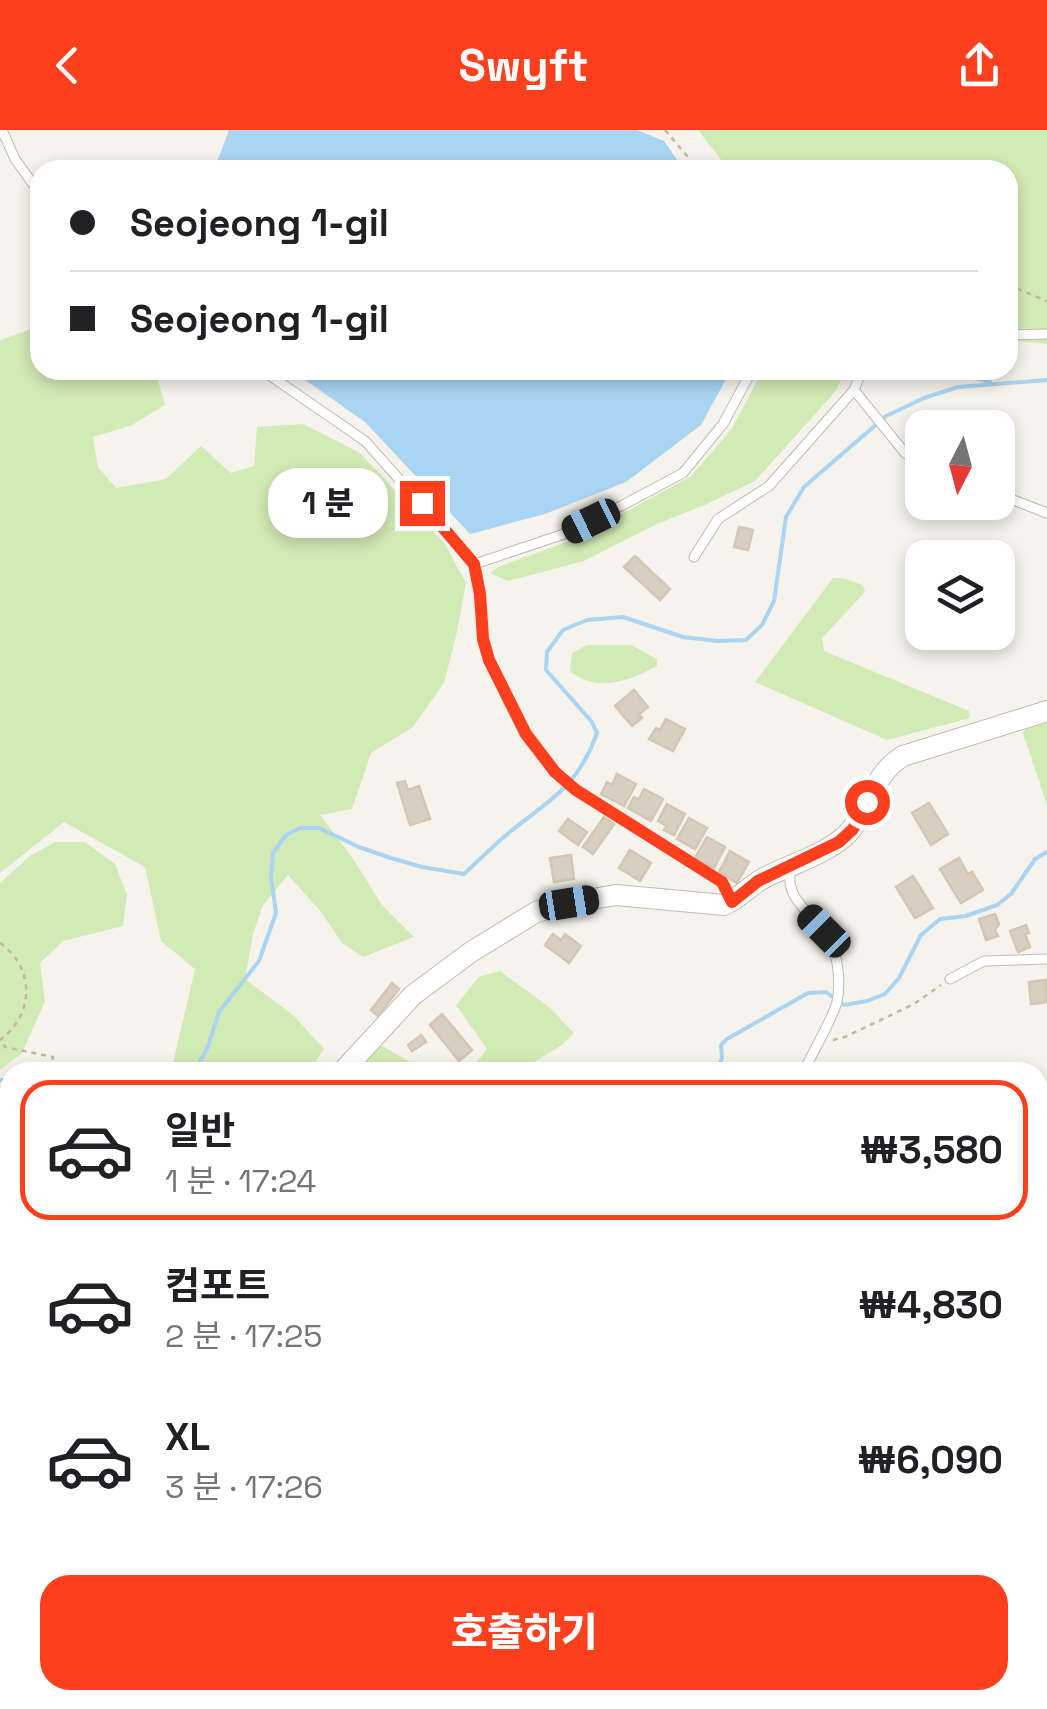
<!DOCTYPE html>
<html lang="ko">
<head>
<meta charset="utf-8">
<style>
  body { margin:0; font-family:"Space Grotesk","Noto Sans KR",sans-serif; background:#f6f6f6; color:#202124; height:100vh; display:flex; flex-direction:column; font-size:38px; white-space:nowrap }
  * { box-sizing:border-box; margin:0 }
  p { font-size:32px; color:#757577 }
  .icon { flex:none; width:55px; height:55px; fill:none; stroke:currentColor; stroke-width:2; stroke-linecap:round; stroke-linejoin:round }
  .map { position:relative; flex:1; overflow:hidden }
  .sheet { position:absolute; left:0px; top:932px; width:1048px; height:648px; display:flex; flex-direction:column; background:#fff; border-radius:30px 30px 0 0; box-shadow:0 5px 15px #0003 }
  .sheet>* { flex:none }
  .hud { position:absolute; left:30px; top:30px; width:988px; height:220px; border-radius:30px; box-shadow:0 5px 15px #0003; display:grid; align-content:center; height:220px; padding:0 40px; background:#fff }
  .needle { width:65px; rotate:186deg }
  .controls { position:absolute; left:905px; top:280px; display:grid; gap:20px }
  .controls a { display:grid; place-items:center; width:110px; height:110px; border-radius:20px; background:#fff; box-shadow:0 5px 15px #0003; font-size:50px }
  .end { position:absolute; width:45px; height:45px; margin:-22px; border:12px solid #fc3f1d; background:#fff; box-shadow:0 0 0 5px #fff }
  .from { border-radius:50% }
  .bubble { position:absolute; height:70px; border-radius:30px; background:#fff; box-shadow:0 5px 15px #0003; font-size:32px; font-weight:800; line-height:70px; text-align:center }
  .car { position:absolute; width:30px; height:60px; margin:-30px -15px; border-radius:12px; box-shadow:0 0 8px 2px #0007; background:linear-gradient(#222 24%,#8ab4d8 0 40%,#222 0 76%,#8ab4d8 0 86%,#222 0) }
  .hud b { display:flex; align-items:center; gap:35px; height:95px; font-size:38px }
  .hud b+b { border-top:2px solid #e0e0e0 }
  .hud i { width:25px; height:25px; background:#202124 }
  ul { padding:18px 0 0; list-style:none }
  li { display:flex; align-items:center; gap:30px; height:140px; margin:0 20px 15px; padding:0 20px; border:5px solid transparent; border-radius:30px }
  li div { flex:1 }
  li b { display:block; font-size:38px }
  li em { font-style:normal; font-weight:800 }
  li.selected { border-color:#fc3f1d }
  li>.icon { width:90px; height:90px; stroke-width:1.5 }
  .action { display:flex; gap:20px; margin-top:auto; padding:20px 40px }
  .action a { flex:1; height:115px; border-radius:30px; background:#fc3f1d; color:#fff; font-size:40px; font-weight:800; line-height:115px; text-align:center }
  header { display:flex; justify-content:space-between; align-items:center; height:130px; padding:0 40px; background:#fc3f1d; color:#fff; font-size:45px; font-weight:800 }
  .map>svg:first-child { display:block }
  .green { fill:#d2eab5 }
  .water { fill:#a9d4f2 }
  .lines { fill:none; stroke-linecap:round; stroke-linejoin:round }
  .stream { stroke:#a9d4f2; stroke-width:4 }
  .building { fill:#d8cfc1; stroke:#d3c7b4; stroke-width:2.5 }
  .service-casing { stroke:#c2bbae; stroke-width:11 }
  .tertiary-casing { stroke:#c2bbae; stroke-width:22 }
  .path { stroke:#c4b79f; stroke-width:2.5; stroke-dasharray:5 5; stroke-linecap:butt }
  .service { stroke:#fff; stroke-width:9 }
  .tertiary { stroke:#fff; stroke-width:20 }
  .route { stroke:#fc3f1d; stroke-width:12 }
</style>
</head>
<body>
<header><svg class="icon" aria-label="back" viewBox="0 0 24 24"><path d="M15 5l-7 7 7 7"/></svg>Swyft<svg class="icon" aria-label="share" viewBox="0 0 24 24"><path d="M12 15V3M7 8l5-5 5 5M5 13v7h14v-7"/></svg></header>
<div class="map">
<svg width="1047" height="1579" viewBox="0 0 1047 1579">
  <rect width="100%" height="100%" fill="#f6f3ec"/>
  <g class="green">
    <polygon points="698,0 1047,0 1047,214 1008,210 1008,40 729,40"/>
    <polygon points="40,196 40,240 155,240 165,275 132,295 93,307 98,337 116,358 166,349 201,316 231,343 254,336 257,297 303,294 360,323 445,414 466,453 457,502 444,553 413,597 371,623 352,679 320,685 352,727 382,775 414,807 363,827 342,813 321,782 288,745 263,775 253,804 245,849 294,886 324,919 309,942 209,942 200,929 196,942 171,942 195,839 161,811 145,737 64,692 0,743 0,210"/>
    <polygon points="763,240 846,240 835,262 755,351 707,374 657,394 584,431 508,451 490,443 498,437 575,409 690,347 731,300"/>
    <polygon points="833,448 843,448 863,455 865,462 822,508 824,521 969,581 970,588 887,610 755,552"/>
    <path d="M587,515H631L657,529V536C629,551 597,563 570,541L572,523Z"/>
    <polygon points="1047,593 1047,675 1023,603 1026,598"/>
    <polygon points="55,712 85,712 115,734 127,765 123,796 63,811 40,833 45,871 22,923 0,940 0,753 30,726"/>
    <polygon points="500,841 550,878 574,903 562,915 518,942 469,942 487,919 456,875 479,847"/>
    <polygon points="379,914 427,942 353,942 367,931"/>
    <polygon points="0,1023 10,1037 10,1476 0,1513"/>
    <polygon points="1047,1358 1047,1566 1038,1562 1038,1360"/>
  </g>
  <g class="water">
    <polygon points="229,0 637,0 664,11 684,40 214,40"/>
    <polygon points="291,240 731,240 701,295 626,352 545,384 470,404 365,292"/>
  </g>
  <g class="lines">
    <g class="stream">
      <polyline points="947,240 990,252"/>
      <path d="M195,942L208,916L219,882L259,831L276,783L271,747L273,723L286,705L300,698H319L359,717L391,728L422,737L464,744C481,728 498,711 516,697C556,666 579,653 597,603L592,592L546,540L547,522L563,500L587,490L623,487L683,507L718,511L746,510L762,495L774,471L786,387L804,357L886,286L924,268L958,257L1047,250"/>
      <polyline points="713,942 717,941 722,928 721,915 727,909 808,863 826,862 844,875 867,871 885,864 899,848 921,805 940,789 966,786 997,775 1011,764 1035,729 1047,722"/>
      <polyline points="0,950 10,950"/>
      <polyline points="1038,1200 1047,1198"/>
      <polyline points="0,1382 10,1378"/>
    </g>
  </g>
  <g class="building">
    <polygon points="739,397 753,400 748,420 734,417"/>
    <polygon points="635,426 670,459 660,470 624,437"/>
    <polygon points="634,560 648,577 639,584 642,588 632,596 615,576"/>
    <polygon points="666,589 685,599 673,621 649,609 656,598 660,600"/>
    <polygon points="617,644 636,654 624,676 601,664 607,652 612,655"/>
    <polygon points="405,651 408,660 419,656 430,689 410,695 397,653"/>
    <polygon points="644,659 663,669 651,691 628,678 634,667 639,669"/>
    <polygon points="929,673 948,704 931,715 912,683"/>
    <polygon points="667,674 685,684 674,705 664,700 667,696 658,691"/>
    <polygon points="604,687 614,694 593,724 583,717"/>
    <polygon points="689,688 707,698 695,719 677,709"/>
    <polygon points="568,689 587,702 578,715 559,701"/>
    <polygon points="707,707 725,717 714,738 695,728"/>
    <polygon points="630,720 651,733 640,751 619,738"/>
    <polygon points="730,721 749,732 737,753 719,742"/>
    <polygon points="571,725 574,749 554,752 550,728"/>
    <polygon points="959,728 968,744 972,742 983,760 961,773 940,739"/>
    <polygon points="913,746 933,778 915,788 896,757"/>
    <polygon points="995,784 999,794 995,800 998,806 986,810 979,789"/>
    <polygon points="1026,795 1029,803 1025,804 1030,817 1018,822 1010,801"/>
    <polygon points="553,804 561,810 565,804 581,816 569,833 545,815"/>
    <polygon points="1046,850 1047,872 1031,874 1029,852"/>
    <polygon points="392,853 399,859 378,886 371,880"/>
    <polygon points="442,884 472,920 459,931 430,895"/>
    <polygon points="421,905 426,912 412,921 408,915"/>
    <polygon points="1038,1219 1047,1220 1047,1232 1038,1230"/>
  </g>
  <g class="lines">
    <g class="service-casing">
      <g id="service">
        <polyline points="2,0 15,29 40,64"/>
        <polyline points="1008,205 1047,204"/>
        <polyline points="262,240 365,311 475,434 480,464 483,509 489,531 525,604 555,642 575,660 722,752 730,769"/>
        <polyline points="854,260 905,323 922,332"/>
        <polyline points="998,364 1047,383"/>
        <polyline points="694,427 718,389 769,356 854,260 862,240"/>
        <polyline points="475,434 561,405 621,376 683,343 723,294 752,240"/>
        <path d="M791,737C783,774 817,783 830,810C838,826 841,854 837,872C832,890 812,924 803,942"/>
        <polyline points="950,849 984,831 1047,829"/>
        <polyline points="1038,1174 1047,1167"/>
        <polyline points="448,1579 462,1570"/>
      </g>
    </g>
    <g class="tertiary-casing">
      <g id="tertiary">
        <path d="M342,942L413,865L471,822L536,782L569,773L616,765L724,775C738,769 749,757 762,749C788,735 831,723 850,701C872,676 871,646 903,626L1047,581"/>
        <polyline points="0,995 10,997"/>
      </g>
    </g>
    <g class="path">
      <polyline points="665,0 699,40"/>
      <polyline points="1008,155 1047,171"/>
      <path d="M0,813C35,838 35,884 0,910L5,917L53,927L51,942"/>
      <polyline points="833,910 845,907 914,874 941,855"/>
      <polyline points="0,1126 10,1136"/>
      <polyline points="0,1327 10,1337"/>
    </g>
    <use href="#service" class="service"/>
    <use href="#tertiary" class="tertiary"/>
  </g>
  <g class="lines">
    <polyline class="route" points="422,373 474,434 480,464 483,509 489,530 526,604 555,642 576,660 722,752 732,772 758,751 839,712 853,699 867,672"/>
  </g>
</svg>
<div class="controls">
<a><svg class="needle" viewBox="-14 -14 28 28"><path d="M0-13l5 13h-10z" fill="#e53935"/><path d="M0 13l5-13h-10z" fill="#757577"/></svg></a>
<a><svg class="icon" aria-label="layers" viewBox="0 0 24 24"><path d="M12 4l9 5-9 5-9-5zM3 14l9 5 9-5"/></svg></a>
</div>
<i class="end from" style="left:867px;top:672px"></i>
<i class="end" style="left:422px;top:373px"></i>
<div class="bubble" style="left:268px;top:338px;width:120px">1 분</div>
<i class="car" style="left:591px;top:391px;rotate:244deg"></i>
<i class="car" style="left:569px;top:773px;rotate:81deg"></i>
<i class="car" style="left:824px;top:801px;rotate:315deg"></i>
<div class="hud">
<b><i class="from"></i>Seojeong 1-gil</b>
<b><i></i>Seojeong 1-gil</b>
</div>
<section class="sheet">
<ul>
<li class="selected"><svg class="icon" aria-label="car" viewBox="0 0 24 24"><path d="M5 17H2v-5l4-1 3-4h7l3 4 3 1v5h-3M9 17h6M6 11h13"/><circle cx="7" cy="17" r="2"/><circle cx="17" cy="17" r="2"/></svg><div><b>일반</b><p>1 분 · 17:24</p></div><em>₩3,580</em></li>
<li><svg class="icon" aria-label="car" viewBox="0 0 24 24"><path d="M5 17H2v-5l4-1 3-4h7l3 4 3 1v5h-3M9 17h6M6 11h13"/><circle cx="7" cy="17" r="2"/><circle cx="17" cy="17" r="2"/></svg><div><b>컴포트</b><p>2 분 · 17:25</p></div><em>₩4,830</em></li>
<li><svg class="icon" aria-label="car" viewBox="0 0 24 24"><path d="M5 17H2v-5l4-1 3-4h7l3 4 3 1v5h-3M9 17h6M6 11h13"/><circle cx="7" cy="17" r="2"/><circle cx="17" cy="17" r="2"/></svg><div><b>XL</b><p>3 분 · 17:26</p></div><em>₩6,090</em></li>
</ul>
<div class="action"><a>호출하기</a></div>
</section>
</div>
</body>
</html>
